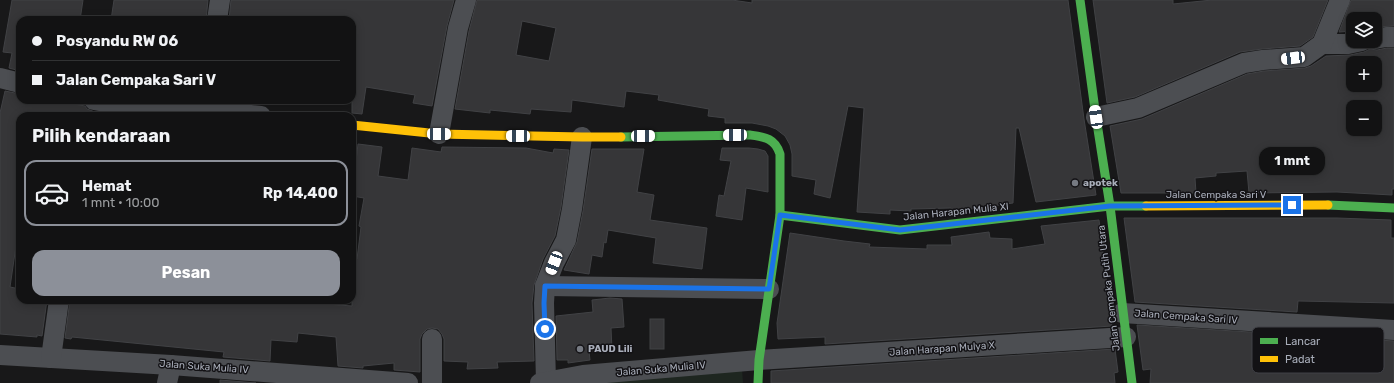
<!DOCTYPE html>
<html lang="id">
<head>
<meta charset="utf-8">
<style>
  body { margin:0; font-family:Rubik,sans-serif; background:#1b1b1c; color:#f1f3f6; height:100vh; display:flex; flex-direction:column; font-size:15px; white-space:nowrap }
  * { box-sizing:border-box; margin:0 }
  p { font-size:13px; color:#9c9ea0 }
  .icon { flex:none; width:22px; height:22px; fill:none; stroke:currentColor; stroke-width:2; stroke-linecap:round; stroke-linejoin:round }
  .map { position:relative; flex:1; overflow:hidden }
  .side { position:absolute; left:16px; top:112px; width:340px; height:192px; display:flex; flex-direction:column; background:#121213; border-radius:12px; box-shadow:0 2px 10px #0003,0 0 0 1px #313233 }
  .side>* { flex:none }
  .guide { position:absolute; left:16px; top:16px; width:340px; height:88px; border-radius:12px; box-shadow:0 2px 10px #0003,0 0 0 1px #313233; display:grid; align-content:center; height:88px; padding:0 16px; background:#121213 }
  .tools { position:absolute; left:1346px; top:12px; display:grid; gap:8px }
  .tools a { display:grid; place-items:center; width:36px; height:36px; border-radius:8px; background:#121213; box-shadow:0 2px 10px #0003,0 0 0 1px #313233; font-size:20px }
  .end { position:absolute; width:18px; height:18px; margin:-9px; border:5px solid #1a73e8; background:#fff; box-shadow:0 0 0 2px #fff }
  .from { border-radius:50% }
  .bubble { position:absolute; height:28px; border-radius:12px; background:#121213; box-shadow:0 2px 10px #0003,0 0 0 1px #313233; font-size:13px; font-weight:700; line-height:28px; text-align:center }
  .car { position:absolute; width:12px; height:24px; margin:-12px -6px; border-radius:5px; box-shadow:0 0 3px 1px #0007; background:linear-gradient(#fff 24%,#345 0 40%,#fff 0 76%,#345 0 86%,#fff 0) }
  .guide b { display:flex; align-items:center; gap:14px; height:38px; font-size:15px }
  .guide b+b { border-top:1px solid #313233 }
  .guide i { width:10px; height:10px; background:#f1f3f6 }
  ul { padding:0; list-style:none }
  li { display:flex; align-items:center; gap:12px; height:66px; margin:0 8px 6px; padding:0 8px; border:2px solid transparent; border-radius:12px }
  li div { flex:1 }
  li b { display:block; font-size:15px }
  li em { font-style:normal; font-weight:700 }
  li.active { border-color:#8c9099 }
  li>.icon { width:36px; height:36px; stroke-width:1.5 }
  h2 { padding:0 16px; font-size:18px; line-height:48px }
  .action { display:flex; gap:8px; margin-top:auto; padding:8px 16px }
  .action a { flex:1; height:46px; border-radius:12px; background:#8c9099; color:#fff; font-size:16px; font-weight:700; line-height:46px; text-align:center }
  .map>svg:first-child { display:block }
  .green { fill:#1e2620 }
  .building { fill:#363638; stroke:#414245; fill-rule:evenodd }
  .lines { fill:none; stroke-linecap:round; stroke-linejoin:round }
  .street { stroke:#4c4e52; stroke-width:20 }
  .fast { stroke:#4caf50; stroke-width:9 }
  .slow { stroke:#ffc107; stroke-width:9 }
  .route { stroke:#1a73e8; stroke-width:5 }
  .poi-dot { fill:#767a82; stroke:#131215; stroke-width:1.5 }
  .labels { text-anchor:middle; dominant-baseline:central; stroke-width:3; stroke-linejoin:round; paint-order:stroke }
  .poi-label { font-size:10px; font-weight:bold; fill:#a9aeba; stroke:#131215; text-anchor:start }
  .street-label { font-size:10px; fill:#a9aeba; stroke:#131215 }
  .key { fill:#131215; stroke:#404147; stroke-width:1 }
  .key-label { font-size:11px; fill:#a9aeba }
</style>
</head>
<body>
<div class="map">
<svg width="1394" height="383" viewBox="0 0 1394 383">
  <rect width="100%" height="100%" fill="#181819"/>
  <polygon class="green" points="742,369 743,383 594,383"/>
  <g class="building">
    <polygon points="12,0 83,0 80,20 20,20 20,71 9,68 12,53 3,52"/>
    <polygon points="114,0 208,0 206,20 111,20"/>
    <polygon points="231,0 454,0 447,26 432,106 413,103 415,95 366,87 362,114 352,113 352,20 229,20"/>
    <path d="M477,0H732L752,3V0H1068L1084,119L1096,195L1036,202L1019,128H1016L1013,203L951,212V208L911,209V211L890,210V214L857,212L864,108L848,106L830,198L814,194L816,180L792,176V154L790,145L785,136L776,129L768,126L752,123H725V118L708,116L709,109L658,100L659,95L626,91L624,107L572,100L571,112L531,109L530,114L490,110V113L455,109L469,31ZM522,21L556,28L549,61L516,55Z"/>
    <polygon points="1093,0 1173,0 1173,4 1212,0 1328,0 1313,37 1300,46 1262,49 1240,52 1135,97 1107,103"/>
    <polygon points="1351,0 1394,0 1394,26 1375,27 1375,19 1353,19 1353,31 1339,32"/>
    <path d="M1387,48H1394V189H1392V195L1337,192L1249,193L1247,171L1216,173V176L1195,178L1196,193H1121L1110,126L1142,119L1247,74L1264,71L1305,68L1311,66L1326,56L1350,55L1364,52L1370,49L1377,50ZM1353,63H1375V85H1353ZM1353,107H1375V129H1353Z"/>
    <polygon points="5,91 20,94 20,100 52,100 85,106 87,109 95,112 94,116 45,116 26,112 25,116 20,116 20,247 16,246 10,287 20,289 20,300 47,300 42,336 37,335 37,337 0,334 0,113"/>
    <polygon points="358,144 382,147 378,176 408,180 412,148 441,152 442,147 526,148 553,153 554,149 569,150 561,207 555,236 543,259 534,285 532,303 534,361 497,362 498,368 467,369 468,362 444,361 444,339 442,334 438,329 432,328 427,329 422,334 420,339 420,372 394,370 394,363 363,366 363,368 338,366 336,337 298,333 297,342 271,340 270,361 223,357 224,352 72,337 71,339 65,338 70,300 117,300 174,303 174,300 274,300 352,306 352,259 357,259 361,227 359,226 364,198 352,196"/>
    <polygon points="722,148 749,148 758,149 765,151 768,156 768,192 746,188 742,220 716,216 719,195 724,196 731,161 720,160"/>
    <polygon points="592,149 644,149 637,192 654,195 650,220 707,228 702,269 653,263 656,238 608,230 606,243 604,242 602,257 592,255 589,274 564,270 577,242 583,211"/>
    <polygon points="1124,218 1337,218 1391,220 1391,238 1394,238 1394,303 1298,301 1297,312 1135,302"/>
    <polygon points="1099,220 1112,326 825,344 825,337 778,339 777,323 790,233 844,241 870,244 869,247 927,249 927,245 952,245 951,237 989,232 990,238 1012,239 1012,249 1045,244 1041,226"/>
    <polygon points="610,298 622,299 624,327 611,328 612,350 589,351 590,360 568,363 568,360 557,360 556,316 593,312 592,300"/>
    <rect x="650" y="319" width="14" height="30"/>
    <polygon points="1137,325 1394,341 1394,383 1150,383 1151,369 1143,370"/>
    <polygon points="1115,349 1118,372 1114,373 1115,383 771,383 771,371"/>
    <polygon points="220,380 256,383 220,383"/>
  </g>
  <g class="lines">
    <g class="street">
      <polyline points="217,20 220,0"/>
      <polyline points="1375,39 1386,37 1394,37"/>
      <polyline points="1322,44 1348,44 1362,41"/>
      <polyline points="0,78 20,83"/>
      <polyline points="94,100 137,108 212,111 261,116"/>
      <polyline points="1096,117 1138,108 1244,63 1263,60 1304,57 1322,44 1340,0"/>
      <polyline points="439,134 458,28 466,0"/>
      <polyline points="545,286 769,289"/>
      <polyline points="1122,313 1394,330"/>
      <polyline points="0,355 171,365 408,383"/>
      <polyline points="51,358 59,300"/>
      <polyline points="546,382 544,303 545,286 554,263 566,240 572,209 582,137"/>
      <polyline points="167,383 171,365"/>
      <polyline points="432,383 432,339"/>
      <polyline points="540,383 583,375 759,360 1126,337"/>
    </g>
    <g class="fast">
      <polyline points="1080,0 1096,117 1110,206 1132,383"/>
      <path d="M621,137L750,135C765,137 775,138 780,154V215L759,360L758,383"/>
      <polyline points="1328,205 1394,208"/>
      <polyline points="780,215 900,230 1110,206 1146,206"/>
    </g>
    <g class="slow">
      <polyline points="352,125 439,134 582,137 621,137"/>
      <polyline points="1146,206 1328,205"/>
    </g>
  </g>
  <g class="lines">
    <polyline class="route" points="545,329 544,303 545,286 769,289 780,215 900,230 1110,206 1292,205"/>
  </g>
  <g class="poi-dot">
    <circle cx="1075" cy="183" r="4"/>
    <circle cx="580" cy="349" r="4"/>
  </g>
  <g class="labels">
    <g class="poi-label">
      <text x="1083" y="183">apotek</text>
      <text x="588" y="349">PAUD Lili</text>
    </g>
    <g class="street-label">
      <text x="1216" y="195">Jalan Cempaka Sari V</text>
      <text transform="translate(956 212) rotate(-6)">Jalan Harapan Mulia XI</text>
      <text transform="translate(1109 288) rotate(-97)">Jalan Cempaka Putih Utara</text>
      <text transform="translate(1186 317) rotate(4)">Jalan Cempaka Sari IV</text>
      <text transform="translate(942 349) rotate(-4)">Jalan Harapan Mulya X</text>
      <text transform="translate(204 367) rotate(4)">Jalan Suka Mulia IV</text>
      <text transform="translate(661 369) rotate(-5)">Jalan Suka Mulia IV</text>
    </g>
  </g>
  <rect x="1252" y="327" width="132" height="46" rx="6" class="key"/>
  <rect x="1260" y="338" width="18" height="6" fill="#4caf50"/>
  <rect x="1260" y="356" width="18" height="6" fill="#ffc107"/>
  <g class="key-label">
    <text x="1285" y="345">Lancar</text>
    <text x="1285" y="363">Padat</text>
  </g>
</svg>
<div class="tools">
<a><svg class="icon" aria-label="layers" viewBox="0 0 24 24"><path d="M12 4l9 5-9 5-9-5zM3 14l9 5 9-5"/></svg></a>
<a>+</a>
<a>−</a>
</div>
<i class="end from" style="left:545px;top:329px"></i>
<i class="end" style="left:1292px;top:205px"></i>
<div class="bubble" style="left:1259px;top:147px;width:66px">1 mnt</div>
<i class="car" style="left:1293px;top:58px;rotate:263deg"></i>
<i class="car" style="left:1096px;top:117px;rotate:352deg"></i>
<i class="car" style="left:439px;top:134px;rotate:91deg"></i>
<i class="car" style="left:735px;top:135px;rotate:269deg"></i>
<i class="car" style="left:518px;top:136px;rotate:271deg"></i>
<i class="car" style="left:643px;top:136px;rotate:89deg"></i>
<i class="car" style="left:554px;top:263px;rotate:201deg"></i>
<div class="guide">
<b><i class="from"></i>Posyandu RW 06</b>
<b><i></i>Jalan Cempaka Sari V</b>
</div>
<section class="side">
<h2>Pilih kendaraan</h2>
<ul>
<li class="active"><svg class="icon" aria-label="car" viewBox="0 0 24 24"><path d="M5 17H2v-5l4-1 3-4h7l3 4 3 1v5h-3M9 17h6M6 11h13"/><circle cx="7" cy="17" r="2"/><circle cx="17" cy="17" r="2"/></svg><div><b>Hemat</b><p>1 mnt · 10:00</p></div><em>Rp 14,400</em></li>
</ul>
<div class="action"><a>Pesan</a></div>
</section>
</div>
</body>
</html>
